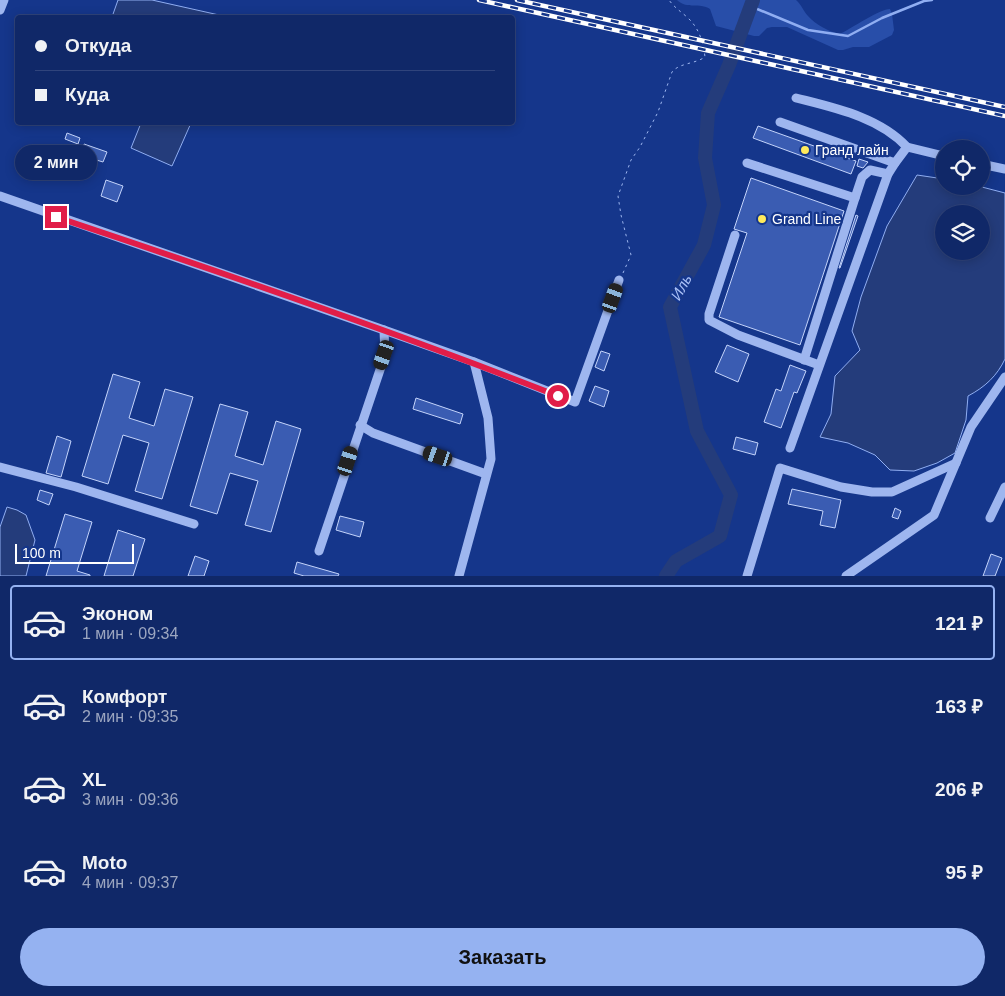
<!DOCTYPE html>
<html lang="ru">
<head>
<meta charset="utf-8">
<style>
  body { margin:0; font-family:Helvetica,sans-serif; background:#19306e; color:#f1f3f6; height:100vh; display:flex; flex-direction:column; font-size:19px; white-space:nowrap }
  * { box-sizing:border-box; margin:0 }
  p { font-size:16px; color:#9ca6c0 }
  .icon { flex:none; width:28px; height:28px; fill:none; stroke:currentColor; stroke-width:2; stroke-linecap:round; stroke-linejoin:round }
  .map { position:relative; height:576px; overflow:hidden }
  .drawer { display:flex; flex-direction:column; background:#102868; flex:1 }
  .drawer>* { flex:none }
  .guide { position:absolute; left:15px; top:15px; width:500px; height:110px; border-radius:5px; box-shadow:0 2px 12px #0003,0 0 0 1px #30447c; display:grid; align-content:center; height:110px; padding:0 20px; background:#102868 }
  .controls { position:absolute; left:935px; top:140px; display:grid; gap:10px }
  .controls a { display:grid; place-items:center; width:55px; height:55px; border-radius:50%; background:#102868; box-shadow:0 2px 12px #0003,0 0 0 1px #30447c; font-size:25px }
  .scale { position:absolute; left:15px; bottom:12px; width:119px; box-sizing:border-box; padding-left:5px; border:2px solid #fff; border-top:0; font-size:14px; line-height:18px; white-space:nowrap; color:#fff; -webkit-text-stroke:4px #15368b; paint-order:stroke }
  .end { position:absolute; width:22px; height:22px; margin:-11px; border:6px solid #e11d48; background:#fff; box-shadow:0 0 0 2px #fff }
  .from { border-radius:50% }
  .bubble { position:absolute; height:35px; border-radius:18px; background:#102868; box-shadow:0 2px 12px #0003,0 0 0 1px #30447c; font-size:16px; font-weight:800; line-height:35px; text-align:center }
  .car { position:absolute; width:15px; height:30px; margin:-15px -8px; border-radius:6px; box-shadow:0 0 4px 1px #0007; background:linear-gradient(#222 24%,#8ab4d8 0 40%,#222 0 76%,#8ab4d8 0 86%,#222 0) }
  .guide b { display:flex; align-items:center; gap:18px; height:48px; font-size:19px }
  .guide b+b { border-top:1px solid #30447c }
  .guide i { width:12px; height:12px; background:#f1f3f6 }
  ul { padding:9px 0 0; list-style:none }
  li { display:flex; align-items:center; gap:15px; height:75px; margin:0 10px 8px; padding:0 10px; border:2px solid transparent; border-radius:5px }
  li div { flex:1 }
  li b { display:block; font-size:19px }
  li em { font-style:normal; font-weight:800 }
  li.active { border-color:#95b2f1 }
  li>.icon { width:45px; height:45px; stroke-width:1.5 }
  .action { display:flex; gap:10px; margin-top:auto; padding:10px 20px }
  .action a { flex:1; height:58px; border-radius:30px; background:#95b2f1; color:#111; font-size:20px; font-weight:800; line-height:58px; text-align:center }
  .map>svg:first-child { display:block }
  .green { fill:#284ea9 }
  .water { fill:#243c7b; stroke:#90aef2; fill-rule:evenodd }
  .lines { fill:none; stroke-linecap:round; stroke-linejoin:round }
  .stream { stroke:#90aef2; stroke-width:2.5 }
  .river { stroke:#243c7b; stroke-width:14 }
  .building { fill:#3a5cb2; stroke:#c4d4fb }
  .path { stroke:#9eb6ef; stroke-width:1; stroke-dasharray:2.5 4; stroke-linecap:butt }
  .minor { stroke:#9eb6ef; stroke-width:9 }
  .rail-casing { stroke:#fff; stroke-width:4.5 }
  .rail { stroke:#15368b; stroke-width:2.5; stroke-dasharray:8; stroke-linecap:butt }
  .route { stroke:#e11d48; stroke-width:6 }
  .poi-dot { fill:#ffea5c; stroke:#15368b; stroke-width:2 }
  .labels { text-anchor:middle; dominant-baseline:central; stroke-width:4.5; stroke-linejoin:round; paint-order:stroke }
  .poi-label { font-size:14px; fill:#fff; stroke:#15368b; text-anchor:start }
  .water-label { font-size:15px; font-style:italic; fill:#aac0f6; stroke:#15368b }
</style>
</head>
<body>
<div class="map">
<svg width="1005" height="576" viewBox="0 0 1005 576">
  <rect width="100%" height="100%" fill="#15368b"/>
  <path class="green" d="M677,0H796C802,5 803,11 808,16C815,24 829,32 840,34C852,28 880,9 890,9L892,14L894,30L892,35L869,47H853L843,50H838L787,27H772L767,28L759,36H754L716,26L710,9C699,2 688,10 677,0Z"/>
  <g class="water">
    <polygon points="118,0 152,0 228,17 112,17"/>
    <polygon points="141,123 191,123 172,166 131,148"/>
    <path d="M917,175L944,179V186H978L1005,193V359C997,376 985,387 968,396L966,420L955,453L937,463L914,471L890,470L875,455L848,443L820,437L831,414L835,376L860,350L852,331L861,297L887,226ZM944,214H981V251H944Z"/>
    <polygon points="7,507 17,510 26,515 35,540 26,576 0,576 0,527"/>
  </g>
  <g class="lines">
    <polyline class="stream" points="750,6 808,30 848,36 882,18 924,1 932,0"/>
    <polyline class="river" points="666,576 676,561 720,536 731,495 697,431 670,307 704,245 714,205 705,158 708,113 729,65 753,0"/>
  </g>
  <g class="building">
    <polygon points="758,126 856,161 851,174 753,138"/>
    <polygon points="67,133 80,138 78,144 65,139"/>
    <polygon points="84,144 107,152 103,162 80,155"/>
    <polygon points="859,159 868,162 863,168 857,166"/>
    <polygon points="751,178 844,211 800,345 719,317 747,233 734,229"/>
    <polygon points="106,180 123,186 117,202 101,196"/>
    <polygon points="856,215 858,216 840,268 839,268"/>
    <polygon points="727,345 749,354 738,382 715,372"/>
    <polygon points="601,351 610,354 604,371 595,367"/>
    <polygon points="790,365 806,371 797,393 794,392 781,428 764,422 776,389 781,391"/>
    <polygon points="113,374 140,382 129,418 154,426 165,389 193,397 162,499 135,491 149,443 123,435 108,484 82,476"/>
    <polygon points="595,386 609,391 604,407 589,401"/>
    <polygon points="416,398 463,414 460,424 413,409"/>
    <polygon points="220,404 248,412 235,456 263,465 276,421 301,429 271,532 245,525 258,481 230,473 217,514 190,506"/>
    <polygon points="57,436 71,441 61,477 46,473"/>
    <polygon points="736,437 758,443 755,455 733,449"/>
    <polygon points="792,489 841,500 835,528 820,525 823,511 788,504"/>
    <polygon points="40,490 53,494 49,505 37,500"/>
    <polygon points="895,508 901,511 898,519 892,517"/>
    <polygon points="65,514 92,522 77,571 90,575 90,576 46,576"/>
    <polygon points="340,516 364,522 360,537 336,530"/>
    <polygon points="118,530 145,539 133,576 104,576"/>
    <polygon points="991,554 1002,558 995,576 983,576"/>
    <polygon points="195,556 209,561 204,576 188,576"/>
    <polygon points="297,562 339,574 338,576 304,576 294,573"/>
  </g>
  <g class="lines">
    <path class="path" d="M623,273L631,255L621,215L618,196L631,160L640,147L658,112L672,72C679,63 695,64 705,57C703,41 699,28 687,17C680,11 674,7 669,0"/>
    <g class="minor">
      <polyline points="0,10 4,0"/>
      <path d="M796,98C835,108 879,117 907,147"/>
      <polyline points="780,122 895,163"/>
      <polyline points="747,163 855,198 804,360"/>
      <polyline points="981,164 1005,169"/>
      <polyline points="0,196 384,330 474,362 575,402 619,280"/>
      <polyline points="855,198 862,177 870,170 888,174"/>
      <polyline points="735,235 709,314 709,320 738,335 819,365"/>
      <polyline points="360,425 373,433 486,474"/>
      <polyline points="790,448 888,174 895,163 907,147 944,156"/>
      <polyline points="0,467 76,487 194,524"/>
      <polyline points="990,518 1005,487"/>
      <polyline points="319,551 385,355 384,330"/>
      <polyline points="459,576 491,459 488,418 474,362"/>
      <polyline points="747,576 780,468 841,487 872,492 892,492 956,463"/>
      <polyline points="846,576 934,515 971,427 1005,377"/>
    </g>
    <g class="rail-casing">
      <g id="rail">
        <polyline points="479,0 1005,116"/>
        <polyline points="517,0 1005,107"/>
      </g>
    </g>
    <use href="#rail" class="rail"/>
  </g>
  <g class="lines">
    <path class="route" d="M56,217C224,273 393,331 558,396"/>
  </g>
  <g class="poi-dot">
    <circle cx="805" cy="150" r="5"/>
    <circle cx="762" cy="219" r="5"/>
  </g>
  <g class="labels">
    <g class="poi-label">
      <text x="815" y="150">Гранд лайн</text>
      <text x="772" y="219">Grand Line</text>
    </g>
    <g class="water-label">
      <text transform="translate(681 287) rotate(-61)">Иль</text>
    </g>
  </g>
</svg>
<div class="controls">
<a><svg class="icon" aria-label="locate" viewBox="0 0 24 24"><circle cx="12" cy="12" r="6"/><path d="M12 2v4M12 18v4M2 12h4M18 12h4"/></svg></a>
<a><svg class="icon" aria-label="layers" viewBox="0 0 24 24"><path d="M12 4l9 5-9 5-9-5zM3 14l9 5 9-5"/></svg></a>
</div>
<div class="scale">100 m</div>
<i class="end from" style="left:558px;top:396px"></i>
<i class="end" style="left:56px;top:217px"></i>
<div class="bubble" style="left:15px;top:145px;width:82px">2 мин</div>
<i class="car" style="left:613px;top:298px;rotate:20deg"></i>
<i class="car" style="left:384px;top:355px;rotate:199deg"></i>
<i class="car" style="left:438px;top:456px;rotate:289deg"></i>
<i class="car" style="left:348px;top:461px;rotate:18deg"></i>
<div class="guide">
<b><i class="from"></i>Откуда</b>
<b><i></i>Куда</b>
</div>
</div>
<section class="drawer">
<ul>
<li class="active"><svg class="icon" aria-label="car" viewBox="0 0 24 24"><path d="M5 17H2v-5l4-1 3-4h7l3 4 3 1v5h-3M9 17h6M6 11h13"/><circle cx="7" cy="17" r="2"/><circle cx="17" cy="17" r="2"/></svg><div><b>Эконом</b><p>1 мин · 09:34</p></div><em>121 ₽</em></li>
<li><svg class="icon" aria-label="car" viewBox="0 0 24 24"><path d="M5 17H2v-5l4-1 3-4h7l3 4 3 1v5h-3M9 17h6M6 11h13"/><circle cx="7" cy="17" r="2"/><circle cx="17" cy="17" r="2"/></svg><div><b>Комфорт</b><p>2 мин · 09:35</p></div><em>163 ₽</em></li>
<li><svg class="icon" aria-label="car" viewBox="0 0 24 24"><path d="M5 17H2v-5l4-1 3-4h7l3 4 3 1v5h-3M9 17h6M6 11h13"/><circle cx="7" cy="17" r="2"/><circle cx="17" cy="17" r="2"/></svg><div><b>XL</b><p>3 мин · 09:36</p></div><em>206 ₽</em></li>
<li><svg class="icon" aria-label="car" viewBox="0 0 24 24"><path d="M5 17H2v-5l4-1 3-4h7l3 4 3 1v5h-3M9 17h6M6 11h13"/><circle cx="7" cy="17" r="2"/><circle cx="17" cy="17" r="2"/></svg><div><b>Moto</b><p>4 мин · 09:37</p></div><em>95 ₽</em></li>
</ul>
<div class="action"><a>Заказать</a></div>
</section>
</body>
</html>
